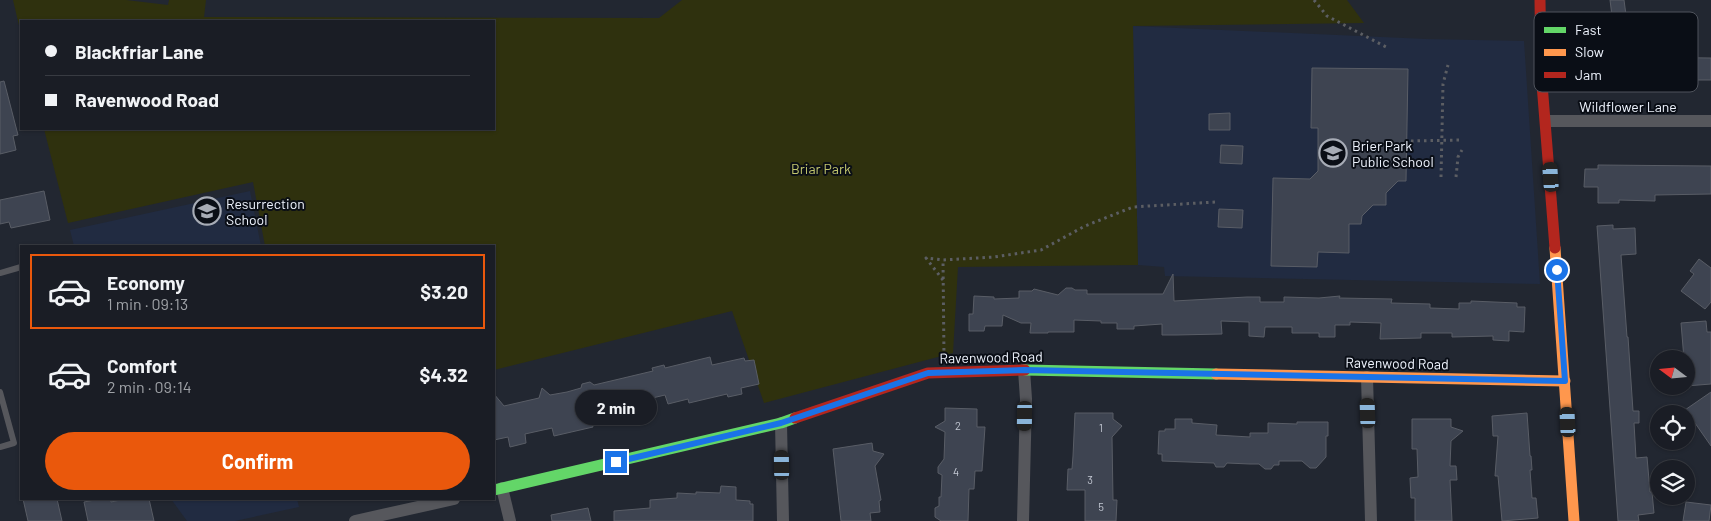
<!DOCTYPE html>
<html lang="en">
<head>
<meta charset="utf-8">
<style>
  body { margin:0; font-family:Barlow,sans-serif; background:#272a32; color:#f1f3f6; height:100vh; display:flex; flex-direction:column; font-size:19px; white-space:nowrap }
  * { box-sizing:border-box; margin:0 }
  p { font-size:16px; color:#9fa2a7 }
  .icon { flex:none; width:28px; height:28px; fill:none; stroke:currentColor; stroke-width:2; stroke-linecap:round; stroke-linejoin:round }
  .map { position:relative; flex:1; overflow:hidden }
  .sheet { position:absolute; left:20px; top:245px; width:475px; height:255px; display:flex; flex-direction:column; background:#1a1d25; border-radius:0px; box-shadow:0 1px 4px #0004,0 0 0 1px #383b42 }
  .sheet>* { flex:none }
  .top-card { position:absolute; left:20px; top:20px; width:475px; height:110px; border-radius:0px; box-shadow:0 1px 4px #0004,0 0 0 1px #383b42; display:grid; align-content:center; height:110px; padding:0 25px; background:#1a1d25 }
  .needle { width:32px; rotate:286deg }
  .controls { position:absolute; left:1650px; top:350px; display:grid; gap:10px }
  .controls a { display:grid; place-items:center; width:45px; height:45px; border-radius:50%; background:#1a1d25; box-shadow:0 1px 4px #0004,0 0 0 1px #383b42; font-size:25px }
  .end { position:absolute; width:22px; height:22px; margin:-11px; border:6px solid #1a73e8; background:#fff; box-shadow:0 0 0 2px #fff }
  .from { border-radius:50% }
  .bubble { position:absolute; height:35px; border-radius:18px; background:#1a1d25; box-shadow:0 1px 4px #0004,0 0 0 1px #383b42; font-size:16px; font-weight:700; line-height:35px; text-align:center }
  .car { position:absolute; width:15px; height:30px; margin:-15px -8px; border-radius:6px; box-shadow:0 0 4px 1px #0007; background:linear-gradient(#222 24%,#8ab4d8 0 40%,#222 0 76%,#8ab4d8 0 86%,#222 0) }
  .top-card b { display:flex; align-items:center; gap:18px; height:48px; font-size:19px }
  .top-card b+b { border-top:1px solid #383b42 }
  .top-card i { width:12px; height:12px; background:#f1f3f6 }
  ul { padding:9px 0 0; list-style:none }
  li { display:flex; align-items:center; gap:15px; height:75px; margin:0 10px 8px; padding:0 15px; border:2px solid transparent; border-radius:0px }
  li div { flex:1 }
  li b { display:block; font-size:19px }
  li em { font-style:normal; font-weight:700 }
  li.active { border-color:#ea580c }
  li>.icon { width:45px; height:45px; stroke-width:1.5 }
  .primary-button { display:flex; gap:10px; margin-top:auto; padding:10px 25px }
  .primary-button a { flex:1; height:58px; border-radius:30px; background:#ea580c; color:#fff; font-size:20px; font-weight:700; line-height:58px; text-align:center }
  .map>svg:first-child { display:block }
  .built { fill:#212b41 }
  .green { fill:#2f310e }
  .building { fill:#3e4451; stroke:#595d66 }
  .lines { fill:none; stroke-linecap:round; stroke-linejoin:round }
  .path { stroke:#5c5e63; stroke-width:3; stroke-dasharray:2.5 4; stroke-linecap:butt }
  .lane { stroke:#56575c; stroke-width:6 }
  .street { stroke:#56575c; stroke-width:12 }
  .fast { stroke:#63d668; stroke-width:11 }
  .slow { stroke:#ff974d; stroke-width:11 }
  .jam { stroke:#b3261e; stroke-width:11 }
  .route { stroke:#1a73e8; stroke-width:6 }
  .labels { text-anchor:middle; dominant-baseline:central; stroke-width:4; stroke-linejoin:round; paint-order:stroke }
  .number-label { font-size:11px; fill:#c3c8d3 }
  .street-label { font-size:14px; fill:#eff4fe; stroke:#0a0e16 }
  .poi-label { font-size:14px; fill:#eff4fe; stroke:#0a0e16; text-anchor:start }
  .park-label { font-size:14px; fill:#c2c66e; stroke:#0a0e16 }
  .key { fill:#0a0e16; stroke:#4f535c; stroke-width:1 }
  .key-label { font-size:14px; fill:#eff4fe }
</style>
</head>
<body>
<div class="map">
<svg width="1711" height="521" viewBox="0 0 1711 521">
  <rect width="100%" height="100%" fill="#222731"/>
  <g class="built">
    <polygon points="1132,26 1426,39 1524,41 1540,284 1165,276 1164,267 1138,265"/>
    <polygon points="250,191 261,246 74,246 70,230"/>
    <polygon points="171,499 297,499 299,507 235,521 187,521"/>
  </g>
  <polygon class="green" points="13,0 126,0 168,5 169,0 206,0 204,17 659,18 682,0 1347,0 1364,23 1133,26 1138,265 958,267 953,353 764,403 732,311 494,370 494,246 265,246 253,182 68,223 44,129 494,129 494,21 21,21 21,34"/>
  <g class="building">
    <polygon points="1610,0 1624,0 1626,15 1612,16"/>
    <polygon points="1630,54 1630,57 1711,58 1711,80 1657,80 1657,77 1578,79 1578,55"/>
    <polygon points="1312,68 1408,69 1406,181 1398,181 1386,193 1386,205 1373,205 1362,216 1361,224 1349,224 1349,253 1318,252 1317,267 1271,266 1273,178 1310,179 1318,171 1318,128 1311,128"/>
    <polygon points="4,81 18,135 13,136 16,150 0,154 0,82"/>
    <polygon points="1230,113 1230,130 1209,130 1209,114"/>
    <polygon points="1221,145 1243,146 1242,164 1220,163"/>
    <polygon points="1598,165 1711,166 1711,194 1655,195 1655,201 1619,200 1619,203 1598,203 1598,187 1584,187 1585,169 1598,169"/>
    <polygon points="44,191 50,220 11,228 9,222 0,224 0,200"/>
    <polygon points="1219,209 1243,210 1242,228 1218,227"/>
    <polygon points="1613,225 1613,229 1635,228 1636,254 1621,255 1627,337 1628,337 1633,411 1639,411 1639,423 1634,423 1636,458 1647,457 1650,492 1652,492 1654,513 1638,515 1639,521 1618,521 1597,226"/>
    <polygon points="1699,259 1711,268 1711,302 1705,309 1681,291 1694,274 1690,271"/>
    <polygon points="1173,274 1174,301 1247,297 1260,297 1260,302 1284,302 1284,297 1319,298 1340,296 1339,298 1392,299 1391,303 1430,304 1430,308 1459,309 1459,303 1471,303 1471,301 1517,303 1517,307 1525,307 1524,332 1509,331 1509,341 1493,340 1493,336 1452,337 1452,333 1421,333 1421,338 1380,339 1381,323 1350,322 1350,325 1335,325 1335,337 1319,337 1319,333 1292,333 1292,327 1265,327 1264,337 1249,336 1249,322 1221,321 1222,334 1176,335 1162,335 1162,324 1134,326 1134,329 1117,329 1117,323 1101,323 1101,321 1074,320 1074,332 1048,332 1048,333 1030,333 1031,323 1021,323 1003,315 1002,326 985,326 984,331 969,331 969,314 973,314 974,296 994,297 994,299 1019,298 1019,291 1032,291 1034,289 1058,295 1066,288 1072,288 1075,290 1087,290 1087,294 1163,294"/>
    <polygon points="1706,321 1707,332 1711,332 1711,384 1686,386 1686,359 1684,359 1681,323"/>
    <polygon points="710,357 712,365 744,358 745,361 754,360 759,384 741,388 742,394 728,397 727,394 689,403 688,399 668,404 665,395 631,403 634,415 619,419 616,409 590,416 593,427 554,436 552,428 525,434 526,443 510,447 508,437 494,440 494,394 504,406 539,398 542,388 550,395 567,392 581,388 582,384 590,382 594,385 653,371 652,368 664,365 665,368"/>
    <polygon points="1711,392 1711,446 1695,423 1692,426 1686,418 1686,414 1682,412"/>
    <polygon points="945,408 977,409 977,427 985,427 982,471 975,471 974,489 969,489 968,521 941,521 935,517 935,508 939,506 939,497 941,497 942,475 938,473 938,467 944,459 945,432 935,427 945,421"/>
    <polygon points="1075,413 1113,413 1113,419 1122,426 1112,437 1113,500 1117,500 1116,521 1085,521 1085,490 1067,490 1068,469 1072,469 1073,456"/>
    <polygon points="1527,413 1530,456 1531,456 1532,470 1530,470 1532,498 1536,498 1538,518 1502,521 1498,476 1495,476 1498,436 1493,436 1492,416"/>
    <polygon points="1175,419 1192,419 1192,423 1217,425 1216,435 1250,437 1250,433 1268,433 1268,423 1297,424 1297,422 1328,422 1328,436 1326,436 1326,457 1316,468 1310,468 1302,461 1279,461 1279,465 1274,465 1271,469 1265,469 1259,464 1250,464 1227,463 1224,467 1216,467 1214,463 1162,461 1162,454 1158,454 1159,431 1165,431 1165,429 1175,429"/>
    <polygon points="1412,419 1451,419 1451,427 1463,431 1451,441 1450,466 1456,466 1457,480 1450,480 1452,521 1415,521 1415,498 1411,498 1410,478 1418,477 1417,449 1412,449"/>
    <polygon points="872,443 873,451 884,454 875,466 881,500 879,501 880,512 870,513 871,521 841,521 833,449"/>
    <polygon points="721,486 736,487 736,500 750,501 750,504 753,504 753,521 614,521 614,511 650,508 650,500 677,498 677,493 696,494 696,492 720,493"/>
    <polygon points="23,499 57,499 62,521 28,521"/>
    <polygon points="100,499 111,499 111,502 125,499 149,499 154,521 88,521 84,502"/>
    <polygon points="1686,502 1711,505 1709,521 1683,521"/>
    <polygon points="588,508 591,521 552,521 551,515"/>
  </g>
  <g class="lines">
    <g class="path">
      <polyline points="1314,0 1327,16 1388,48"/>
      <polyline points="1411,141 1462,140"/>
      <polyline points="1441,177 1443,84 1448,65"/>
      <polyline points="1456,177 1458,157 1462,150"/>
      <polyline points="943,280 926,258 943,260"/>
      <polyline points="944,357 943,260 994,257 1041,250 1085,226 1133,207 1215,202"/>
    </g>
    <g class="lane">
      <polyline points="0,273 21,267"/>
      <polyline points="0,392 14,443 0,447"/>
    </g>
    <g class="street">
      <polyline points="1546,121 1711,121"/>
      <polyline points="1367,377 1371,521"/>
      <polyline points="781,423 783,521"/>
      <polyline points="502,488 510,521"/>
      <polyline points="355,521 454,499"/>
      <polyline points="1023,521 1026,399 1024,370"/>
    </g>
    <g class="fast">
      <polyline points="1025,370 1216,374"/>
      <polyline points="494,490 781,423 795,418"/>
    </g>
    <g class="slow">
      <polyline points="1555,248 1574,521"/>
      <polyline points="1216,374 1565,381"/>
    </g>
    <g class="jam">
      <polyline points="1540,0 1541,71 1555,248"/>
      <polyline points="795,418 928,373 1025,370"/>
    </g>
  </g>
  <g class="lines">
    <polyline class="route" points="616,462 781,423 928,373 1024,370 1565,381 1557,270"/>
  </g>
  <defs>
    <g id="school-ring" transform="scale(1.4375)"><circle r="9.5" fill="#0a0e16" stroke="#a7acb6" stroke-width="1.5"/><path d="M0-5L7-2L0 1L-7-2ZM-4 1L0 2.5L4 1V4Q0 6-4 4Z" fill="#a7acb6"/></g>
  </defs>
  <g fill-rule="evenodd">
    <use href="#school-ring" x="1333" y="153"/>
    <use href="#school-ring" x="207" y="211"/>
  </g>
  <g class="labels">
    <g class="number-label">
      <text x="958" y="425">2</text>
      <text x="1101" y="427">1</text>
      <text x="956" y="471">4</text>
      <text x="1090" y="479">3</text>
      <text x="1101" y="506">5</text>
    </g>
    <g class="street-label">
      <text x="1628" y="106">Wildflower Lane</text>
      <text transform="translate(991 357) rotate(-1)">Ravenwood Road</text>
      <text transform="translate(1397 363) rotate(1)">Ravenwood Road</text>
    </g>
    <g class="poi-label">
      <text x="1352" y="145">Brier Park<tspan x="1352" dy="16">Public School</tspan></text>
      <text x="226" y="203">Resurrection<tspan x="226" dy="16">School</tspan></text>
    </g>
    <g class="park-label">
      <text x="821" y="168">Briar Park</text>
    </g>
  </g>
  <rect x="1534" y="12" width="164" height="80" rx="8" class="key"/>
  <rect x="1544" y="27" width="22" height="6" fill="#63d668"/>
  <rect x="1544" y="49" width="22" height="7" fill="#ff974d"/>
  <rect x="1544" y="72" width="22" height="6" fill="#b3261e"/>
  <g class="key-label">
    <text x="1575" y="35">Fast</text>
    <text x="1575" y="57">Slow</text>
    <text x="1575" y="80">Jam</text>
  </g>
</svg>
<div class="controls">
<a><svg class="needle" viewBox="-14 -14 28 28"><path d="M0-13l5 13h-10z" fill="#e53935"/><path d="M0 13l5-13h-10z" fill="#9fa2a7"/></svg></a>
<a><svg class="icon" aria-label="locate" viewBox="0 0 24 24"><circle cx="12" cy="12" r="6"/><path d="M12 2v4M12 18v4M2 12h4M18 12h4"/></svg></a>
<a><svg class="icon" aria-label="layers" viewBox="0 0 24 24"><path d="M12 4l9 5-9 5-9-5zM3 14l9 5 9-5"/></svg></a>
</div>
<i class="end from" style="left:1557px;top:270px"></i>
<i class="end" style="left:616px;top:462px"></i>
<div class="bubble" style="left:575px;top:390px;width:82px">2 min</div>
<i class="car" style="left:1551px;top:177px;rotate:356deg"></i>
<i class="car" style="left:1368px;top:413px;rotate:358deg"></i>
<i class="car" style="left:1025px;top:416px;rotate:181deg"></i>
<i class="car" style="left:1568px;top:422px;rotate:357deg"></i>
<i class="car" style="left:782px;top:465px;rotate:359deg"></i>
<div class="top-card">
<b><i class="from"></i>Blackfriar Lane</b>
<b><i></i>Ravenwood Road</b>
</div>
<section class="sheet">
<ul>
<li class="active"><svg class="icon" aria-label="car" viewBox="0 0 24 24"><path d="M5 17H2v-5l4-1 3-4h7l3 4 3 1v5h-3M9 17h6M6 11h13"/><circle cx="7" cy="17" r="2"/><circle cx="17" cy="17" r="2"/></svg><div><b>Economy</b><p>1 min · 09:13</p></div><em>$3.20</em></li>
<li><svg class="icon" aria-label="car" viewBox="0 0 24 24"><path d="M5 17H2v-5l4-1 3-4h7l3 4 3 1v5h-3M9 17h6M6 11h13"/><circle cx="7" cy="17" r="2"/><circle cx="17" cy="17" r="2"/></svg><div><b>Comfort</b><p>2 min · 09:14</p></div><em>$4.32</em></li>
</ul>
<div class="primary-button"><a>Confirm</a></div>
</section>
</div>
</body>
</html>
